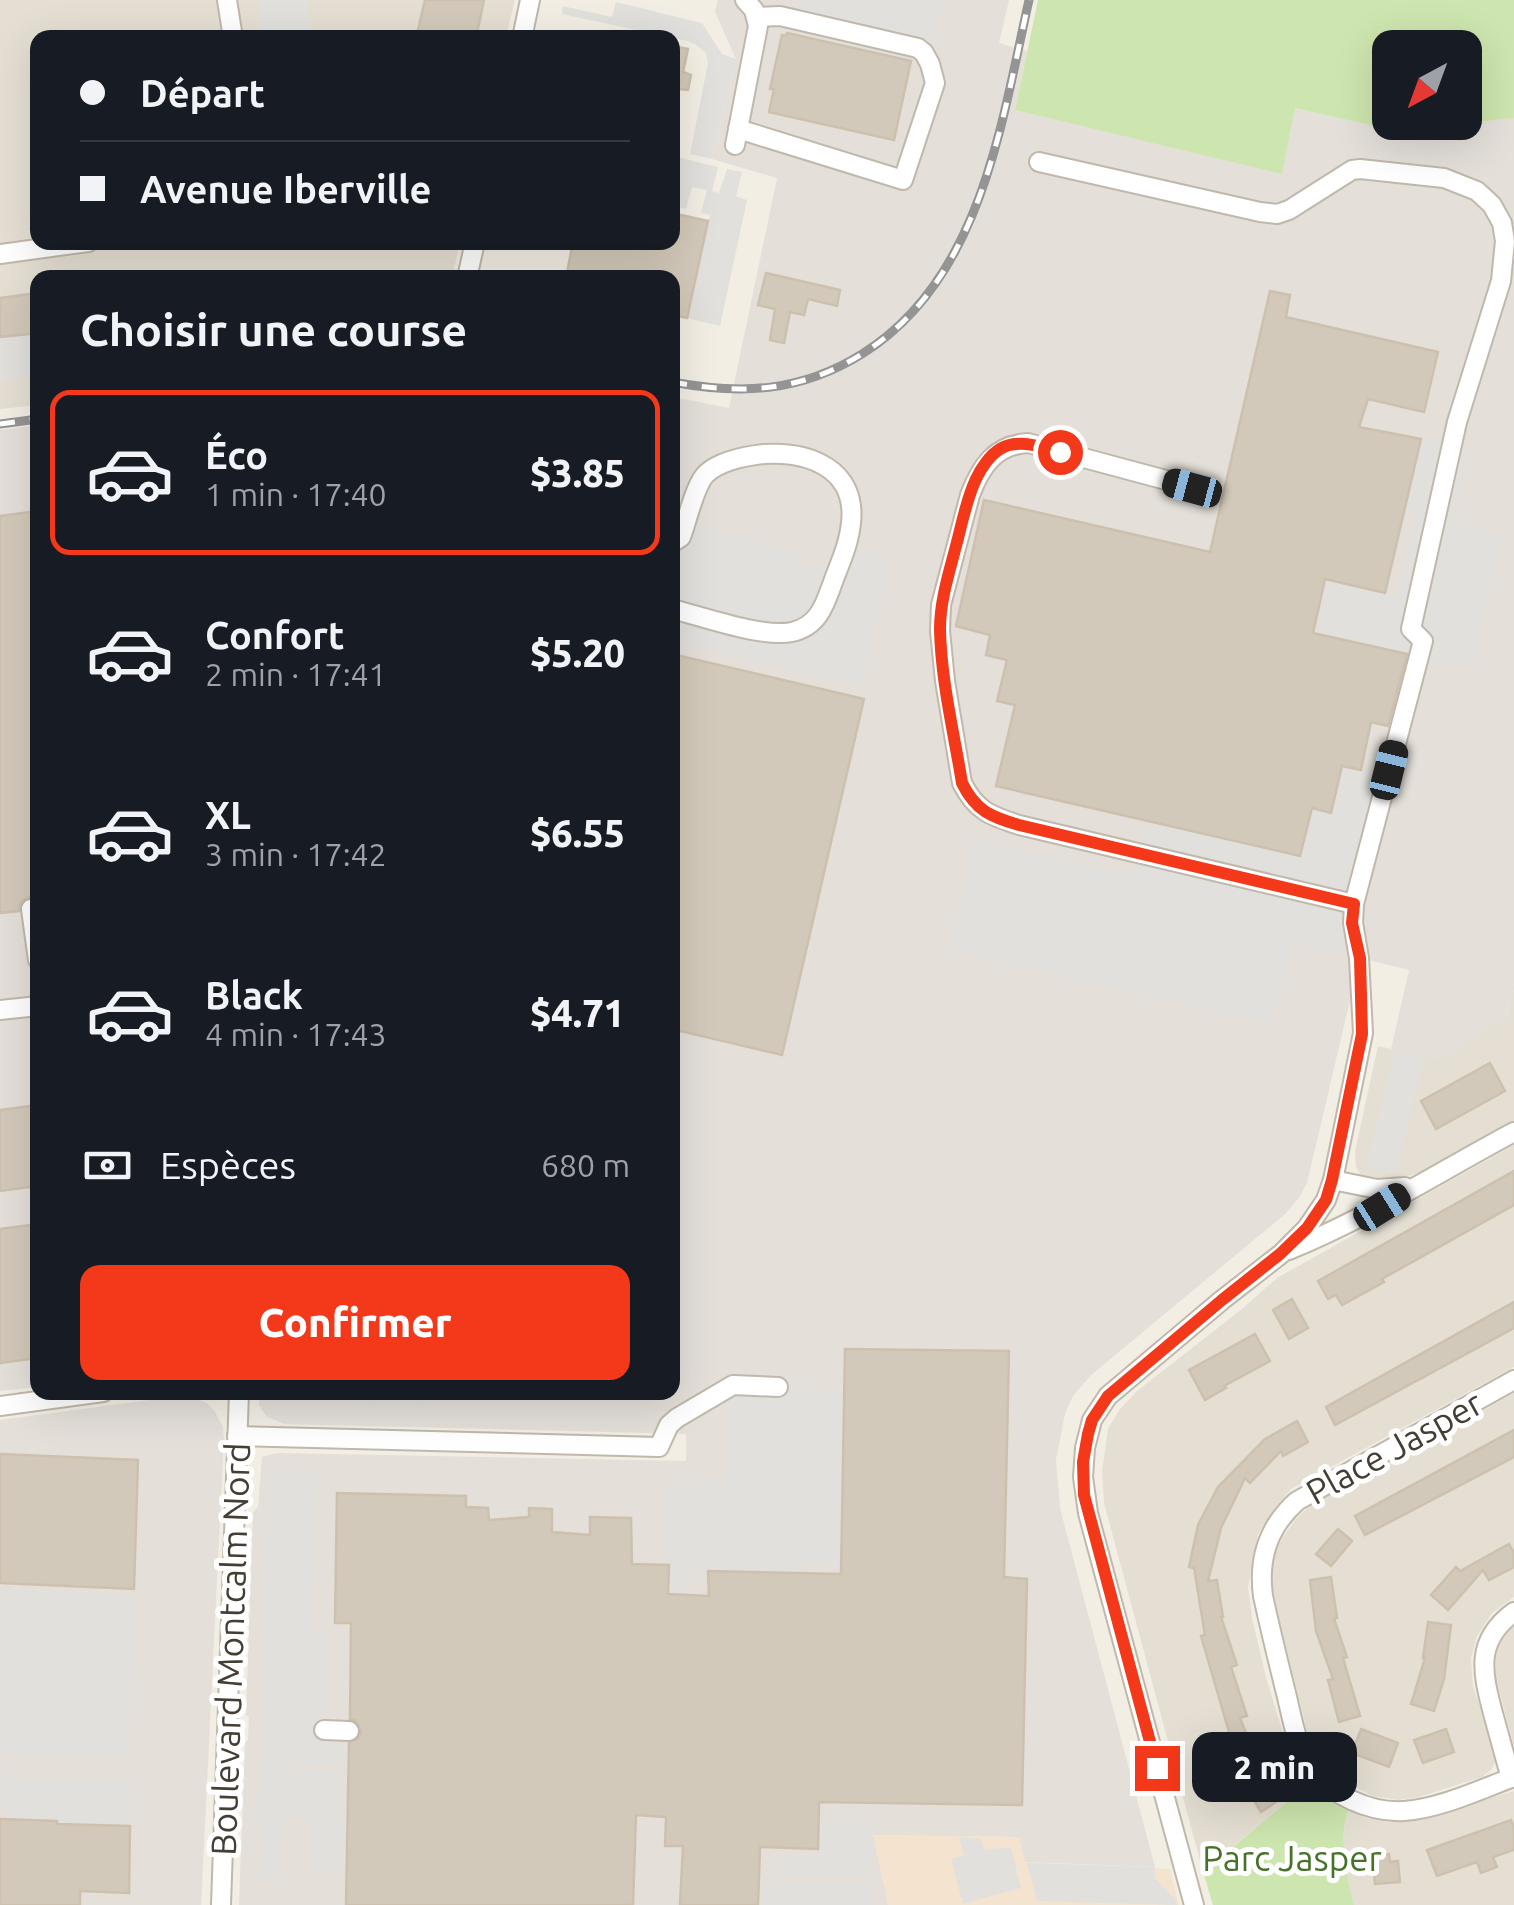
<!DOCTYPE html>
<html lang="fr">
<head>
<meta charset="utf-8">
<style>
  body { margin:0; font-family:Ubuntu,sans-serif; background:#242831; color:#f1f3f6; height:100vh; display:flex; flex-direction:column; font-size:38px; white-space:nowrap }
  * { box-sizing:border-box; margin:0 }
  p { font-size:32px; color:#9ea1a6 }
  .icon { flex:none; width:55px; height:55px; fill:none; stroke:currentColor; stroke-width:2; stroke-linecap:round; stroke-linejoin:round }
  .map { position:relative; flex:1; overflow:hidden }
  .details { position:absolute; left:30px; top:270px; width:650px; height:1130px; display:flex; flex-direction:column; background:#171b24; border-radius:20px; box-shadow:0 10px 40px #0002 }
  .details>* { flex:none }
  .hud { position:absolute; left:30px; top:30px; width:650px; height:220px; border-radius:20px; box-shadow:0 10px 40px #0002; display:grid; align-content:center; height:220px; padding:0 50px; background:#171b24 }
  .needle { width:65px; rotate:221deg }
  .fabs { position:absolute; left:1372px; top:30px; display:grid; gap:20px }
  .fabs a { display:grid; place-items:center; width:110px; height:110px; border-radius:20px; background:#171b24; box-shadow:0 10px 40px #0002; font-size:50px }
  .end { position:absolute; width:45px; height:45px; margin:-22px; border:12px solid #f3391a; background:#fff; box-shadow:0 0 0 5px #fff }
  .from { border-radius:50% }
  .bubble { position:absolute; height:70px; border-radius:20px; background:#171b24; box-shadow:0 10px 40px #0002; font-size:32px; font-weight:800; line-height:70px; text-align:center }
  .car { position:absolute; width:30px; height:60px; margin:-30px -15px; border-radius:12px; box-shadow:0 0 8px 2px #0007; background:linear-gradient(#222 24%,#8ab4d8 0 40%,#222 0 76%,#8ab4d8 0 86%,#222 0) }
  .hud b { display:flex; align-items:center; gap:35px; height:95px; font-size:38px }
  .hud b+b { border-top:2px solid #363941 }
  .hud i { width:25px; height:25px; background:#f1f3f6 }
  ul { padding:0; list-style:none }
  li { display:flex; align-items:center; gap:30px; height:165px; margin:0 20px 15px; padding:0 30px; border:5px solid transparent; border-radius:20px }
  li div { flex:1 }
  li b { display:block; font-size:38px }
  li em { font-style:normal; font-weight:800 }
  li.current { border-color:#f3391a }
  li>.icon { width:90px; height:90px; stroke-width:1.5 }
  h2 { padding:0 50px; font-size:45px; line-height:120px }
  .pay { display:flex; align-items:center; gap:25px; height:110px; padding:0 50px; font-size:38px }
  .pay p { margin-inline-start:auto }
  .primary-button { display:flex; gap:20px; margin-top:auto; padding:20px 50px }
  .primary-button a { flex:1; height:115px; border-radius:20px; background:#f3391a; color:#fff; font-size:40px; font-weight:800; line-height:115px; text-align:center }
  .map>svg:first-child { display:block }
  .residential { fill:#e5dfd3 }
  .commercial { fill:#f4e4cf }
  .industrial { fill:#e4dfd9 }
  .green { fill:#cde5ae; fill-rule:evenodd }
  .parking { fill:#e2e0dd }
  .building { fill:#d3c9ba; stroke:#cdc1ae; stroke-width:2.5 }
  .lines { fill:none; stroke-linecap:round; stroke-linejoin:round }
  .minor-casing { stroke:#c0b8aa; stroke-width:22 }
  .minor { stroke:#fff; stroke-width:18 }
  .rail-casing { stroke:#949494; stroke-width:9 }
  .rail { stroke:#fff; stroke-width:5; stroke-dasharray:15; stroke-linecap:butt }
  .route { stroke:#f3391a; stroke-width:12 }
  .labels { text-anchor:middle; dominant-baseline:central; stroke-width:10; stroke-linejoin:round; paint-order:stroke }
  .street-label { font-size:35px; fill:#443e34; stroke:#fff }
  .park-label { font-size:35px; fill:#46732a; stroke:#fff }
</style>
</head>
<body>
<div class="map">
<svg width="1514" height="1905" viewBox="0 0 1514 1905">
  <rect width="100%" height="100%" fill="#f2eee4"/>
  <g class="residential">
    <polygon points="0,0 515,0 506,37 38,38 38,242 460,243 452,277 38,278 37,405 0,409"/>
    <polygon points="1514,983 1514,1122 1421,1172 1392,1181 1377,1181 1367,1179 1361,1175 1356,1167 1355,1151 1378,1046 1391,1049 1507,1016"/>
    <polygon points="1514,1145 1514,1367 1291,1489 1275,1508 1258,1534 1248,1587 1252,1618 1266,1677 1289,1753 1297,1769 1309,1783 1212,1864 1202,1868 1104,1503 1102,1472 1108,1429 1120,1409 1137,1391 1242,1309 1277,1278"/>
    <polygon points="1514,1393 1514,1597 1492,1613 1477,1636 1471,1659 1473,1687 1496,1752 1496,1760 1491,1770 1482,1777 1419,1797 1398,1800 1373,1796 1349,1784 1334,1773 1320,1759 1308,1735 1276,1608 1272,1581 1274,1557 1282,1538 1296,1519 1313,1503"/>
    <polygon points="1514,1624 1514,1747 1495,1675 1496,1656 1500,1641"/>
    <polygon points="1514,1791 1514,1905 1354,1905 1342,1857 1345,1821 1348,1810 1366,1818 1389,1822 1409,1821"/>
  </g>
  <polygon class="commercial" points="872,1835 1019,1837 1025,1862 1170,1869 1179,1905 888,1905"/>
  <g class="industrial">
    <polygon points="718,0 1009,0 999,43 1027,51 1015,110 1282,173 1295,108 1397,131 1514,118 1514,983 1507,1016 1441,1060 1391,1049 1409,970 1360,958 1307,1183 1299,1198 1284,1215 1091,1375 1073,1396 1065,1413 1056,1460 1060,1508 1155,1867 1025,1862 1019,1837 873,1835 888,1905 239,1905 245,1743 248,1740 249,1717 246,1715 253,1513 258,1506 262,1457 277,1453 686,1461 686,1434 284,1424 266,1416 259,1405 259,1392 672,1392 673,397 729,408 777,178 712,159 736,59 715,12"/>
    <polygon points="37,425 38,1387 0,1391 0,430"/>
    <polygon points="180,1396 195,1398 207,1403 215,1412 223,1427 224,1439 201,1905 0,1905 0,1420"/>
  </g>
  <g class="green">
    <path d="M1038,0H1514V118L1397,131L1295,108L1282,174L1015,110ZM1390,48H1465V122H1390Z"/>
    <path d="M1309,1783L1329,1799L1348,1810C1338,1843 1346,1873 1354,1905H1213L1202,1868L1213,1864Z"/>
  </g>
  <g class="parking">
    <polygon points="258,0 306,0 311,37 263,37"/>
    <polygon points="795,0 943,0 931,49 911,61 785,33"/>
    <polygon points="616,2 702,23 722,54 736,59 712,159 690,154 708,63 706,53 695,44 687,41 562,14 563,6 612,17"/>
    <polygon points="673,156 718,167 712,191 719,193 727,169 742,172 736,196 747,200 720,326 687,318 710,215 701,213 707,190 692,187 686,209 673,206"/>
    <polygon points="37,333 37,376 0,380 0,337"/>
    <polygon points="1421,439 1468,449 1452,523 1502,535 1471,666 1419,657 1313,633 1325,579 1399,596 1416,516 1404,512"/>
    <polygon points="673,482 698,489 687,524 798,554 796,563 825,572 833,544 890,561 861,685 673,641"/>
    <polygon points="1342,766 1378,772 1343,902 1346,954 1294,942 1272,1023 951,950 974,841 1133,876 1147,821 1300,856 1312,808"/>
    <polygon points="1394,1052 1424,1058 1395,1173 1367,1166"/>
    <polygon points="733,1385 844,1392 841,1565 804,1561 804,1573 690,1570 688,1595 668,1594 667,1485 726,1484 728,1425"/>
    <polygon points="351,1393 431,1393 431,1407 350,1405"/>
    <polygon points="270,1470 317,1471 313,1630 327,1631 324,1730 349,1731 349,1764 310,1764 285,1760 285,1768 339,1772 338,1817 283,1816 281,1878 259,1877 262,1829 257,1826 260,1760 265,1755 263,1729"/>
    <polygon points="0,1589 134,1597 127,1756 0,1754"/>
    <polygon points="0,1773 17,1779 130,1781 130,1826 57,1824 57,1821 9,1820 9,1805 0,1805"/>
    <polygon points="309,1820 348,1822 347,1870 309,1870"/>
    <polygon points="819,1821 871,1821 878,1862 864,1863 865,1875 781,1876 781,1856 818,1856"/>
    <polygon points="959,1837 981,1839 984,1850 1011,1847 1021,1888 963,1904 951,1859 964,1856"/>
    <polygon points="1027,1863 1155,1867 1155,1878 1175,1899 1177,1905 1037,1901"/>
    <polygon points="776,1886 874,1886 873,1905 763,1905 764,1890"/>
  </g>
  <g class="building">
    <polygon points="425,0 484,0 476,38 416,38"/>
    <polygon points="787,33 911,61 894,140 769,112 774,89 770,89 782,35 786,36"/>
    <polygon points="672,46 688,49 683,72 691,75 688,90 679,89 678,93 672,93"/>
    <polygon points="672,213 708,221 687,318 672,315 672,278 566,278 573,242 672,242"/>
    <polygon points="766,273 840,290 837,306 808,299 804,315 790,312 784,343 770,340 775,309 758,305"/>
    <polygon points="1270,291 1290,295 1286,317 1438,352 1424,412 1368,399 1359,427 1421,439 1385,593 1325,579 1313,633 1407,654 1388,726 1371,722 1361,770 1342,766 1331,813 1312,808 1300,856 996,786 1015,705 997,701 1007,660 986,655 990,635 956,626 984,500 1210,552"/>
    <polygon points="38,293 38,333 0,337 0,298"/>
    <polygon points="38,511 38,899 28,897 20,903 19,911 0,913 0,516"/>
    <polygon points="672,654 864,699 782,1055 672,1029 672,807 678,782 672,780"/>
    <polygon points="1490,1063 1505,1091 1436,1129 1421,1101"/>
    <polygon points="38,1105 38,1186 0,1191 0,1110"/>
    <polygon points="1514,1171 1514,1205 1382,1279 1384,1282 1342,1305 1336,1295 1328,1299 1318,1281"/>
    <polygon points="38,1224 38,1358 0,1363 0,1229"/>
    <polygon points="1292,1299 1308,1328 1289,1339 1273,1310"/>
    <polygon points="1514,1302 1514,1328 1335,1425 1326,1407"/>
    <polygon points="1255,1334 1270,1361 1224,1386 1226,1388 1205,1400 1189,1370"/>
    <polygon points="845,1349 1009,1351 1004,1577 1027,1579 1022,1805 819,1802 818,1849 760,1847 758,1905 680,1905 683,1846 665,1846 666,1817 636,1815 633,1905 346,1905 349,1743 359,1738 361,1731 356,1721 350,1719 351,1623 335,1623 337,1493 466,1496 466,1507 488,1508 489,1520 529,1517 529,1508 552,1509 552,1532 590,1535 590,1517 631,1518 632,1564 669,1565 668,1594 709,1596 708,1571 841,1574"/>
    <polygon points="1297,1421 1308,1442 1283,1456 1281,1451 1250,1483 1245,1478 1221,1528 1208,1581 1217,1580 1223,1617 1221,1617 1237,1665 1231,1667 1247,1716 1240,1718 1263,1775 1279,1800 1261,1812 1245,1786 1224,1735 1229,1732 1201,1636 1205,1635 1194,1568 1189,1567 1198,1525 1218,1487 1265,1439"/>
    <polygon points="1514,1430 1514,1457 1365,1535 1355,1516"/>
    <polygon points="0,1454 138,1460 134,1589 0,1583"/>
    <polygon points="1338,1529 1352,1541 1331,1566 1316,1554"/>
    <polygon points="1509,1544 1514,1553 1514,1567 1489,1580 1483,1570 1448,1610 1431,1595 1456,1567 1460,1571"/>
    <polygon points="1331,1577 1337,1618 1334,1619 1347,1657 1343,1658 1360,1716 1339,1722 1328,1680 1333,1679 1316,1631 1310,1580"/>
    <polygon points="1428,1622 1451,1625 1444,1679 1434,1711 1411,1704 1425,1658 1423,1658"/>
    <polygon points="1361,1729 1398,1743 1389,1767 1352,1753"/>
    <polygon points="1446,1729 1454,1752 1423,1763 1414,1740"/>
    <polygon points="0,1819 57,1821 57,1824 130,1826 129,1893 80,1891 80,1905 0,1905"/>
    <polygon points="1511,1820 1514,1828 1514,1850 1493,1857 1497,1867 1481,1873 1477,1862 1437,1876 1427,1850"/>
    <polygon points="1389,1854 1390,1862 1398,1861 1400,1882 1375,1884 1372,1856"/>
  </g>
  <g class="lines">
    <g class="minor-casing">
      <g id="minor">
        <polyline points="227,0 233,38"/>
        <polyline points="522,38 530,0"/>
        <polyline points="738,129 903,180 935,83 930,64 924,53 918,48 780,16 757,17"/>
        <polyline points="735,145 758,26 754,10 745,0"/>
        <polyline points="1039,162 1260,212 1277,214 1289,210 1352,170 1360,169 1444,178 1477,191 1492,205 1502,223 1505,241 1501,281 1457,422 1411,629 1423,641 1354,904 1353,923 1359,958 1363,1033 1333,1180 1326,1200 1307,1228 1281,1254 1222,1300 1108,1396 1092,1420 1085,1448 1083,1477 1088,1513 1194,1905"/>
        <polyline points="0,254 88,242"/>
        <polyline points="467,278 475,242"/>
        <path d="M1192,487L1028,443C995,445 981,466 970,495L941,605L940,631L945,681L962,783C976,811 991,816 1019,825L1354,904"/>
        <path d="M672,543L681,537C687,522 695,483 707,473C721,461 746,456 764,454C809,451 857,469 851,523C849,544 840,563 833,582C825,604 819,626 792,632C762,638 704,617 672,609"/>
        <polyline points="31,909 38,960"/>
        <polyline points="0,1010 38,1006"/>
        <polyline points="1333,1180 1377,1189 1405,1187"/>
        <path d="M1289,1250C1368,1218 1439,1172 1514,1132"/>
        <path d="M1514,1380L1297,1501C1268,1527 1258,1558 1263,1596C1270,1628 1278,1661 1286,1693C1292,1717 1296,1745 1310,1766C1329,1795 1370,1813 1404,1811C1439,1809 1481,1789 1514,1777"/>
        <polyline points="0,1406 103,1392"/>
        <polyline points="237,1436 659,1447 669,1425 677,1418 733,1385 778,1387"/>
        <polyline points="324,1730 349,1731"/>
        <path d="M1511,1778C1505,1758 1500,1738 1494,1717C1483,1675 1473,1642 1514,1612"/>
        <polyline points="221,1905 239,1392"/>
      </g>
    </g>
    <use href="#minor" class="minor"/>
    <g class="rail-casing">
      <g id="rail">
        <path d="M672,382C742,395 801,392 862,354C981,280 1001,125 1029,0"/>
        <polyline points="0,424 38,419"/>
      </g>
    </g>
    <use href="#rail" class="rail"/>
  </g>
  <g class="lines">
    <path class="route" d="M1060,452C1041,447 1019,438 1000,449C990,455 981,468 976,479C966,500 962,524 956,546C949,573 940,601 940,629C941,681 954,733 962,783C976,811 991,817 1019,825L1354,904L1352,923L1360,958L1362,1034L1332,1180L1326,1200L1307,1228L1280,1254L1222,1300L1108,1396L1092,1420L1088,1434L1083,1462L1084,1495L1157,1768"/>
  </g>
  <g class="labels">
    <g class="street-label">
      <text transform="translate(1394 1447) rotate(-29)">Place Jasper</text>
      <text transform="translate(230 1649) rotate(-88)">Boulevard Montcalm Nord</text>
    </g>
    <g class="park-label">
      <text x="1292" y="1858">Parc Jasper</text>
    </g>
  </g>
</svg>
<div class="fabs">
<a><svg class="needle" viewBox="-14 -14 28 28"><path d="M0-13l5 13h-10z" fill="#e53935"/><path d="M0 13l5-13h-10z" fill="#9ea1a6"/></svg></a>
</div>
<i class="end from" style="left:1060px;top:452px"></i>
<i class="end" style="left:1157px;top:1768px"></i>
<div class="bubble" style="left:1192px;top:1732px;width:165px">2 min</div>
<i class="car" style="left:1192px;top:488px;rotate:285deg"></i>
<i class="car" style="left:1389px;top:770px;rotate:14deg"></i>
<i class="car" style="left:1382px;top:1207px;rotate:58deg"></i>
<div class="hud">
<b><i class="from"></i>Départ</b>
<b><i></i>Avenue Iberville</b>
</div>
<section class="details">
<h2>Choisir une course</h2>
<ul>
<li class="current"><svg class="icon" aria-label="car" viewBox="0 0 24 24"><path d="M5 17H2v-5l4-1 3-4h7l3 4 3 1v5h-3M9 17h6M6 11h13"/><circle cx="7" cy="17" r="2"/><circle cx="17" cy="17" r="2"/></svg><div><b>Éco</b><p>1 min · 17:40</p></div><em>$3.85</em></li>
<li><svg class="icon" aria-label="car" viewBox="0 0 24 24"><path d="M5 17H2v-5l4-1 3-4h7l3 4 3 1v5h-3M9 17h6M6 11h13"/><circle cx="7" cy="17" r="2"/><circle cx="17" cy="17" r="2"/></svg><div><b>Confort</b><p>2 min · 17:41</p></div><em>$5.20</em></li>
<li><svg class="icon" aria-label="car" viewBox="0 0 24 24"><path d="M5 17H2v-5l4-1 3-4h7l3 4 3 1v5h-3M9 17h6M6 11h13"/><circle cx="7" cy="17" r="2"/><circle cx="17" cy="17" r="2"/></svg><div><b>XL</b><p>3 min · 17:42</p></div><em>$6.55</em></li>
<li><svg class="icon" aria-label="car" viewBox="0 0 24 24"><path d="M5 17H2v-5l4-1 3-4h7l3 4 3 1v5h-3M9 17h6M6 11h13"/><circle cx="7" cy="17" r="2"/><circle cx="17" cy="17" r="2"/></svg><div><b>Black</b><p>4 min · 17:43</p></div><em>$4.71</em></li>
</ul>
<div class="pay"><svg class="icon" aria-label="cash" viewBox="0 0 24 24"><path d="M3 7h18v10H3z"/><circle cx="12" cy="12" r="2"/></svg>Espèces<p>680 m</p></div>
<div class="primary-button"><a>Confirmer</a></div>
</section>
</div>
</body>
</html>
